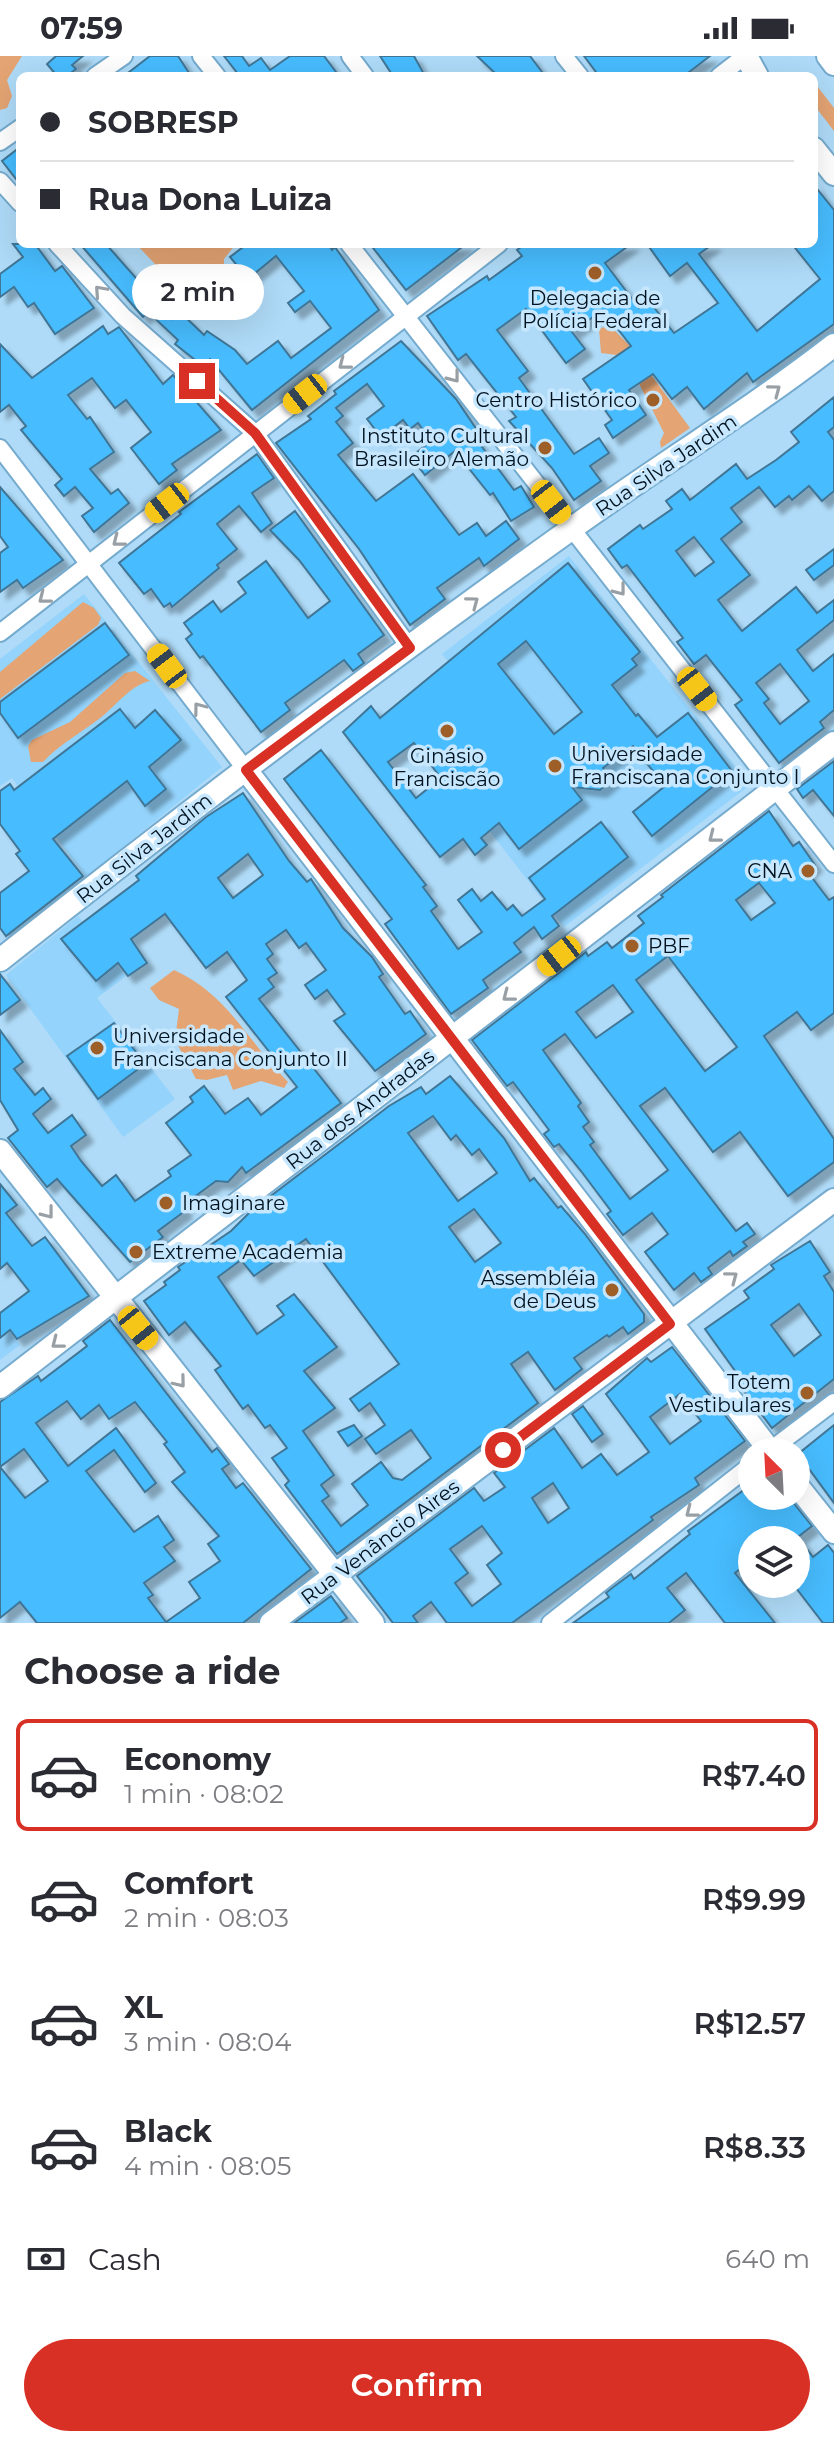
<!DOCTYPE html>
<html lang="en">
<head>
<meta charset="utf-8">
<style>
  body { margin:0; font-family:Montserrat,sans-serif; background:#f7f7f7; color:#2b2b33; height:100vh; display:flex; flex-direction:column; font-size:30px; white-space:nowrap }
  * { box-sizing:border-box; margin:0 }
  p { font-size:26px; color:#7c7c81 }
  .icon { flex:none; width:44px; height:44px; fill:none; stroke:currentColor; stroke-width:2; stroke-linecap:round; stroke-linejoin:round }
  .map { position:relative; height:1567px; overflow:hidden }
  .panel { display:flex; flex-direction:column; background:#fff; flex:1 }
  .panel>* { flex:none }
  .guide { position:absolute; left:16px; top:16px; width:802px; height:176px; border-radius:12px; box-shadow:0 8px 32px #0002; display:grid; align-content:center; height:176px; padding:0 24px; background:#fff }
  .needle { width:52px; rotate:336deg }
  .tools { position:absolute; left:738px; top:1382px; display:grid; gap:16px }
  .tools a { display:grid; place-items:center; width:72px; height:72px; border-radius:50%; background:#fff; box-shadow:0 8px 32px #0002; font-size:40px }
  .end { position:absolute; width:36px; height:36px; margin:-18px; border:10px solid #d93025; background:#fff; box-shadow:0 0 0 4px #fff }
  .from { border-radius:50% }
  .bubble { position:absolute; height:56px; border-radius:28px; background:#fff; box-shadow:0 8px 32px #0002; font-size:26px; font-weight:600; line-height:56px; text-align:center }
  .car { position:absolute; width:24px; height:48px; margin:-24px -12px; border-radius:10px; box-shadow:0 0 6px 2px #0007; background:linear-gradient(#f5c518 24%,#345 0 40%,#f5c518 0 76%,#345 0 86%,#f5c518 0) }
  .guide b { display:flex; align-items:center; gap:28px; height:76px; font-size:30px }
  .guide b+b { border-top:2px solid #e1e1e2 }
  .guide i { width:20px; height:20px; background:#2b2b33 }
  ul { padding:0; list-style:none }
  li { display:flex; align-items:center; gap:24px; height:112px; margin:0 16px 12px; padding:0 8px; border:4px solid transparent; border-radius:12px }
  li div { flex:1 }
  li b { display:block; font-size:30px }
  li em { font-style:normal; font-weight:600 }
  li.on { border-color:#d93025 }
  li>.icon { width:72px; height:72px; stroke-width:1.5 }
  h2 { padding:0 24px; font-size:36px; line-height:96px }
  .pay { display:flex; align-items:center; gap:20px; height:88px; padding:0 24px; font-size:30px }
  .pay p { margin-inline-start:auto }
  .action { display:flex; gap:16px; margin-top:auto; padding:16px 24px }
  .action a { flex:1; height:92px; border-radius:48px; background:#d93025; color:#fff; font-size:32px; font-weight:600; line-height:92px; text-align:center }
  .status { display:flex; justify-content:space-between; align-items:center; height:56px; padding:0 40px; background:#fff; direction:ltr }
  .status svg { height:22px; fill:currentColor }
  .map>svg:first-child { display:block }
  .built { fill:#94d3fc }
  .green { fill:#e4a473 }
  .building { fill:#46bcfe; stroke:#407595; stroke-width:2; fill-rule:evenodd; filter:url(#shadow) }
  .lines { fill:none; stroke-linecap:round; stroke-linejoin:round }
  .street-casing { stroke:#75abce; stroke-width:20 }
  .secondary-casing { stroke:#75abce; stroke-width:26 }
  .street { stroke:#fff; stroke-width:16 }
  .secondary { stroke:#fff; stroke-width:22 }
  .oneway { stroke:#99a0a5 }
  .route { stroke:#d93025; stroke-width:10 }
  .poi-dot { fill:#9e5e27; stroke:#c6e7fd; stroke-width:3 }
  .labels { text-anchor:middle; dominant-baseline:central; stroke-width:7; stroke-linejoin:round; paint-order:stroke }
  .poi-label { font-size:20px; fill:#00121f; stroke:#c6e7fd; text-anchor:end }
  .street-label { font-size:20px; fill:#00121f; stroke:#c6e7fd }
</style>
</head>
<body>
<div class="status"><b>07:59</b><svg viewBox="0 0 49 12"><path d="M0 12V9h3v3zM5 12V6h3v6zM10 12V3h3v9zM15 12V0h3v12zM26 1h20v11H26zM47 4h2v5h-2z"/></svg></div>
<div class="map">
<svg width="834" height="1567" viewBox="0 0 834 1567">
  <defs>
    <filter id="shadow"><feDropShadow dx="7" dy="7" stdDeviation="2" flood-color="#0004"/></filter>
  </defs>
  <rect width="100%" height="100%" fill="#afdbf8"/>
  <g class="built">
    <polygon points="569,500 750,729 564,871 459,736 516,691 442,598"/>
    <polygon points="84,538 222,711 86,821 12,722 0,730 0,603"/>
    <polygon points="78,860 126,920 97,942 175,1043 123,1081 6,919"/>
    <polygon points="0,1263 20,1289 0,1304"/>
  </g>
  <g class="green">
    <polygon points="0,0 22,0 7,24 12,40 7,52 0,54"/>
    <polygon points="814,26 834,52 834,75 814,49"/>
    <polygon points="136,188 236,188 224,203 224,215 248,226 250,232 244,243 231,247 188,243"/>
    <polygon points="609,269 630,290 690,372 661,392 660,386 664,377 625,300 601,297 599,273"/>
    <polygon points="83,546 94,552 101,562 98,569 0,643 0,616"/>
    <path d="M135,615L150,625C129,630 115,651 99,663C79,678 60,688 43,706H31L28,690L32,684L70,666L125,617Z"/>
    <path d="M174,914C229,939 247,985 288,1026L284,1032L261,1025L233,1034L227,1019L207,1024L196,1023L175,984L179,953L159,944L150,932Z"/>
  </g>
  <g class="building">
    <polygon points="56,0 83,0 72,9 76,13 67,20 57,20 47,8"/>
    <polygon points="150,0 178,0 191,20 124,20"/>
    <polygon points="224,0 242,0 249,10 261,2 270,14 290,0 324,0 339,20 235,20 238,18"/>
    <polygon points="380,0 414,0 425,20 393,20"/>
    <polygon points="477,0 530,0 545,20 498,20"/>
    <polygon points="584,0 710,0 684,20 599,20"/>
    <polygon points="20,91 20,128 2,105"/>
    <polygon points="814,129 834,154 834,268 753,326 747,317 704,353 687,331 672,343 653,318 629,334 646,359 613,382 605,369 612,364 583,323 631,290 603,254 572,276 585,293 566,307 526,253 497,274 528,315 519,322 574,398 599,382 609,397 590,410 601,425 574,444 552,412 509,365 516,361 466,298 458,304 427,260 487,220 489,224 522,200 517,194 525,188 631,188 605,207 639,252 649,245 674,277 718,247 687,207 670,220 647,188 713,188 699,198 757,275 820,223 792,188 814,188"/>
    <polygon points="13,188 35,188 55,215 62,210 94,252 55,278 34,247 28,251 14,231 0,241 0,218 23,201"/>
    <polygon points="80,188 106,188 172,263 179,255 204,279 207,275 235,294 247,308 278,285 291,302 331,272 310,245 295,256 288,247 304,235 276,200 248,223 230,201 247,188 328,188 332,194 335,191 379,254 252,354 210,303 204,311 175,288 178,284 148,256 143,261"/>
    <polygon points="370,188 466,188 406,234"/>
    <polygon points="103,270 108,278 119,271 163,328 173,319 221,374 172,408 177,414 159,428 131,392 151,376 126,344 115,352 92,322 68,339 87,363 90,361 114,396 90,413 111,438 118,433 129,447 94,476 82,460 93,452 75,431 64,440 55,429 62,423 21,374 26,370 9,349 0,356 0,288 32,322"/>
    <polygon points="401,285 456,343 479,377 474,380 514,434 521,430 534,451 511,465 493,437 490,439 455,395 425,419 411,401 431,385 418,367 410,373 403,364 381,381 367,363 384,350 367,328 336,352 343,360 336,366 353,387 338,399 376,445 413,418 459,479 477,467 486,480 506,465 519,483 484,510 479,502 437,532 445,543 410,569 359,493 276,387 311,363 308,360 336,338 334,335"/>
    <path d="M834,341V371L828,376L834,384V435L822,445L809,430L792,444L789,440L775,451L759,431L731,452L742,466L721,483L750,519L718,544L742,575L796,531L817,557L834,544V564L797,594L813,615L834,598V654L820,666L824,672L779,707L735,649L742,644L706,599L694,608L677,586L683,582L627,509L622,512L608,493L640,469L643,473L672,453L666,445L682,433L690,444L736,408L747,423L776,404L799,386L791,376ZM694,481L714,506L695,520L676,495ZM780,608L809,645L780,668L764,647L769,643L756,627Z"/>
    <polygon points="257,398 274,422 252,437 272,467 261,476 239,450 217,468 237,493 217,509 219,512 172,551 170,547 164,551 151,533 144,538 119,507 181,458 179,456"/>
    <polygon points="0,431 63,504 23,532 17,524 0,536 0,497 8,491 0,480"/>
    <polygon points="295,455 384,579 358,598 364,607 353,615 344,604 285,647 290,654 261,676 203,600 200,602 186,583 192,578 184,567 213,545 221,556 246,537 238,526 266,505 308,562 330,545 299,504 270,474"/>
    <polygon points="834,493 834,509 814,524 806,514"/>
    <path d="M568,507L640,596L632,603L637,609L612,629L636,660L638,658L657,681L688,657L732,715L652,780L633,756L665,730L633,690L603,712L612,724L600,734L572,731L582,744L519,793L499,767L481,782L487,789L475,799L463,783L440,801L343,676L371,650L380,662ZM526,585L582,656L554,678L498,608ZM414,687L441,722L416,742L388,706Z"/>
    <polygon points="105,567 129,599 18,682 0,657 0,646"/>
    <polygon points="120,653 135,672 155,654 181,684 149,711 166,733 145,750 127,725 53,783 83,820 6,880 0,872 0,837 29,815 16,798 20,795 0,768 0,735 10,728 14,734"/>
    <polygon points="321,694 426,829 423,831 437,850 431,855 458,893 482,876 458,844 472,833 481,845 492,836 507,854 513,849 522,860 545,843 529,822 601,766 628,801 552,860 559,870 542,883 534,871 514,887 521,896 483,924 488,932 451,958 385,868 392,863 284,723"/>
    <polygon points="834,705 834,760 813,734 803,742 797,733"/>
    <path d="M243,737L289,805L307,826L311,823L343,872L372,901L383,918L379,921L405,958L410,955L426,978L375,1015L334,965L345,958L327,934L315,943L305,929L326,914L306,887L299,892L286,874L266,888L273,898L267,903L277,917L268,923L274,931L259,943L341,1047L246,1117L242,1111L228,1126L216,1125L182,1150L185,1155L158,1175L163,1181L130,1206L57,1123L47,1131L8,1082L18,1074L0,1044V974L23,1006L14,1013L35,1039L43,1032L51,1043L33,1058L48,1077L72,1059L86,1079L71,1090L81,1105L102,1130L116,1119L135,1145L171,1120L168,1115L191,1099L166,1067L193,1046L190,1041L204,1030L225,1058L248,1042L261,1059L297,1031L226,941L247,924L227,896L206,912L165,858L131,883L147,907L128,920L118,907L96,925L61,883L139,824L136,820L206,761ZM248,798L263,819L233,842L218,822Z"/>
    <path d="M769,755L793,790L799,786L815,809L807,815L829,844L834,841V957L811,974L797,956L764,980L834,1083V1106L788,1140L740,1076L713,1096L665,1032L640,1050L736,1175L747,1167L755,1178L743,1186L747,1190L733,1200L730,1195L708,1212L712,1218L701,1226L694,1217L674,1234L645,1196L668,1178L652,1157L623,1179L607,1158L611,1155L581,1115L559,1088L554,1091L544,1078L549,1074L513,1026L507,1030L472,984L586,896L588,900L607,886L612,892L644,867L638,860L663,841L661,839ZM759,827L775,847L751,864L736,844ZM668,900L737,991L705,1015L636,924ZM613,929L633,956L596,982L576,956ZM565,978L668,1114L630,1143L590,1089L594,1086L583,1071L589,1066L578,1050L581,1047L543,994Z"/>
    <polygon points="0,918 20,944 0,959"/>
    <polygon points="114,967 145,1008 98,1043 67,1000"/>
    <path d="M450,1020L504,1082L530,1125L534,1122L558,1152L561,1150L585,1178L644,1258V1266L628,1278L623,1271L609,1281L607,1279L574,1302L582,1313L555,1334L528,1296L511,1308L538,1347L337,1498L285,1429L289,1425L272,1402L287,1392L270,1369L265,1372L248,1349L243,1353L215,1314L221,1310L185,1266L169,1279L144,1245L166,1229L164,1226L180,1214L178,1211L231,1175L251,1155L389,1050L421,1031L426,1038ZM433,1060L451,1084L456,1079L472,1099L479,1093L497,1117L458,1145L408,1077ZM474,1153L501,1187L475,1206L449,1171ZM306,1183L399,1308L350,1343L359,1355L370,1347L385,1369L365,1383L376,1398L411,1374L431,1402L402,1424L393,1422L381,1406L352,1428L368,1449L341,1470L322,1445L329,1440L321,1429L334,1419L303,1375L335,1352L304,1315L337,1291L294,1238L277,1250L284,1259L257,1278L218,1221L241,1204L254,1220Z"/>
    <polygon points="0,1128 17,1149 6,1157 32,1190 45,1181 89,1240 17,1283 10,1274 0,1282 0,1257 29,1235 7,1207 0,1213"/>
    <path d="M810,1185L830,1216L824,1220L834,1236V1323L772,1372L734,1322L738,1319L705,1273L749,1242L744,1235L774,1213L771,1209ZM799,1248L821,1279L794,1300L771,1269Z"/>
    <path d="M110,1264L212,1396L217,1392L229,1408L222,1413L236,1432L243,1427L311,1513L243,1567H37L20,1546L0,1562V1346L38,1320L41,1325L87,1290L83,1285ZM67,1345L81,1363L99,1349L109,1363L135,1346L167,1386L164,1388L185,1416L172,1426L219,1480L208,1488L220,1505L189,1526L200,1542L166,1566L148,1542L153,1539L144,1527L175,1505L164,1491L174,1484L158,1460L134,1476L86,1415L114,1394L145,1436L156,1427L116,1372L68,1410L36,1367ZM24,1393L48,1425L25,1442L0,1411Z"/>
    <path d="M672,1291L745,1385L695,1422L699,1429L651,1461L653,1464L512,1567H447L431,1546L413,1560L418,1567H393L357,1520L474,1432L484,1445L505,1431L494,1417L554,1372L582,1412L601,1398L617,1419L649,1396L606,1338L647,1302L651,1306ZM680,1338L701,1365L670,1388L650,1361ZM553,1427L569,1452L548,1467L532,1442ZM482,1470L502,1497L487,1509L501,1528L472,1550L455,1527L468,1517L450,1493Z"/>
    <polygon points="583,1350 603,1378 592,1386 572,1358"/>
    <polygon points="354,1369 362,1380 348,1390 338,1376"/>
    <polygon points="834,1369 834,1447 798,1398"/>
    <polygon points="752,1428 752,1440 788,1440 812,1470 798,1481 813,1501 828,1489 834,1497 834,1567 823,1567 796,1532 796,1483 752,1484 752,1504 735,1517 775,1567 725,1567 686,1517 667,1532 685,1554 669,1567 573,1567 609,1541 606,1537 612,1532 631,1518 634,1523 690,1478 688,1475"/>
    <polygon points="331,1540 347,1562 340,1567 294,1567"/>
  </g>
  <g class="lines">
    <g class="street-casing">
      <g id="street">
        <polyline points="201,0 217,20"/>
        <polyline points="350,0 365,20"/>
        <polyline points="564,0 580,20"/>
        <polyline points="95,20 124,0"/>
        <polyline points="719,20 745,0"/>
        <polyline points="0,86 20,72"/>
        <polyline points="0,125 20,147"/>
        <polyline points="57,188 123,260 255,377 410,592"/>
        <polyline points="349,188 834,808"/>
        <polyline points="0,392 246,714"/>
        <polyline points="0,577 499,188"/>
        <polyline points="768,1396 834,1346"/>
        <polyline points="550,1567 752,1408"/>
      </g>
    </g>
    <g class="secondary-casing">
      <g id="secondary">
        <polyline points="746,0 757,20"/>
        <polyline points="828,0 834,8"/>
        <polyline points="814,93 834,118"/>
        <polyline points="246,714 771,1396"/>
        <path d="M0,904C187,756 377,612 571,473C658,410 749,355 834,289"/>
        <polyline points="0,1095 373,1567"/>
        <polyline points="0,1331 834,687"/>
        <polyline points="796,1428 834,1476"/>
        <polyline points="271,1567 834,1144"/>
      </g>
    </g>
    <use href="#street" class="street"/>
    <use href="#secondary" class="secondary"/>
  </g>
  <defs><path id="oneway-chevron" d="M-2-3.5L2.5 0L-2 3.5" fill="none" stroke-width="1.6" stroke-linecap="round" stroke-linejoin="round" transform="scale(2)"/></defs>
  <g class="oneway">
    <use href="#oneway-chevron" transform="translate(100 235) rotate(-132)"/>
    <use href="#oneway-chevron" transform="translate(344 308) rotate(142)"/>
    <use href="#oneway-chevron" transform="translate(454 321) rotate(52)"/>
    <use href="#oneway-chevron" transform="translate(775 334) rotate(-37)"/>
    <use href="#oneway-chevron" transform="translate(118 485) rotate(142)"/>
    <use href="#oneway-chevron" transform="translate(620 534) rotate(52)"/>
    <use href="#oneway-chevron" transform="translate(44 542) rotate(142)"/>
    <use href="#oneway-chevron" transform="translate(473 546) rotate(-37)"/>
    <use href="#oneway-chevron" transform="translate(199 652) rotate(-127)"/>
    <use href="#oneway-chevron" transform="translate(714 781) rotate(142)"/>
    <use href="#oneway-chevron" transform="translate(508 940) rotate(142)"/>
    <use href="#oneway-chevron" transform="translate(48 1157) rotate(52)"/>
    <use href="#oneway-chevron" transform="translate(732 1221) rotate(-37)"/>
    <use href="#oneway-chevron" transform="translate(57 1287) rotate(142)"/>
    <use href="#oneway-chevron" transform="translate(180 1326) rotate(51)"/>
    <use href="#oneway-chevron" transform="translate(691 1456) rotate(142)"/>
  </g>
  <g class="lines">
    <polyline class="route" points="197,325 255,377 410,592 246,714 670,1268 503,1394"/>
  </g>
  <g class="poi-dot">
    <circle cx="595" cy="217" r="8"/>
    <circle cx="653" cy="344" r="8"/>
    <circle cx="545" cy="392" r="8"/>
    <circle cx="447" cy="675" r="8"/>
    <circle cx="555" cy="710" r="8"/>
    <circle cx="808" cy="815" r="8"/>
    <circle cx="632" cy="890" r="8"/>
    <circle cx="97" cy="992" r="8"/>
    <circle cx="166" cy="1147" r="8"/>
    <circle cx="136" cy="1196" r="8"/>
    <circle cx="612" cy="1234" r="8"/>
    <circle cx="807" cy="1337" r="8"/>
  </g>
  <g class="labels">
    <g class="poi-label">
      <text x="595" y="242" text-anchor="middle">Delegacia de<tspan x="595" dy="23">Polícia Federal</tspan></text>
      <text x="637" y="344">Centro Histórico</text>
      <text x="529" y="380">Instituto Cultural<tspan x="529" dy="23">Brasileiro Alemão</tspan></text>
      <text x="571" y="698" text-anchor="start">Universidade<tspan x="571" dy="23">Franciscana Conjunto I</tspan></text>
      <text x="447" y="700" text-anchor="middle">Ginásio<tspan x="447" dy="23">Franciscão</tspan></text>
      <text x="792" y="815">CNA</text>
      <text x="648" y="890" text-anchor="start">PBF</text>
      <text x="113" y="980" text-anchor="start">Universidade<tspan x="113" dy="23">Franciscana Conjunto II</tspan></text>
      <text x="182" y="1147" text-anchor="start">Imaginare</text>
      <text x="152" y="1196" text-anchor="start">Extreme Academia</text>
      <text x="596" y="1222">Assembléia<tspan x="596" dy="23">de Deus</tspan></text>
      <text x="791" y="1326">Totem<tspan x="791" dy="23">Vestibulares</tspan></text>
    </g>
    <g class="street-label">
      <text transform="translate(666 409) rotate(-34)">Rua Silva Jardim</text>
      <text transform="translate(144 792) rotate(-38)">Rua Silva Jardim</text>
      <text transform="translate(360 1053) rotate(-38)">Rua dos Andradas</text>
      <text transform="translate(380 1486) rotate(-37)">Rua Venâncio Aires</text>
    </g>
  </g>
</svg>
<div class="tools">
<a><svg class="needle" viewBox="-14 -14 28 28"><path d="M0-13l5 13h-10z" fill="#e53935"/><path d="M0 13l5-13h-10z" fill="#7c7c81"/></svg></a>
<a><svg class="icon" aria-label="layers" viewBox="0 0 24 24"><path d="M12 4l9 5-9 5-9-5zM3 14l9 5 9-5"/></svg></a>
</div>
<i class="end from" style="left:503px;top:1394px"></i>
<i class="end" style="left:197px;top:325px"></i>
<div class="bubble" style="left:132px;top:208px;width:132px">2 min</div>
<i class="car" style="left:305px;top:338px;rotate:232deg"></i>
<i class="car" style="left:551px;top:446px;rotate:142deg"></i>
<i class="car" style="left:167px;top:447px;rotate:232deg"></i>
<i class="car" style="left:167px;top:610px;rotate:323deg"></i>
<i class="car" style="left:697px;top:633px;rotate:142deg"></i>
<i class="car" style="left:559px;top:900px;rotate:232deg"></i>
<i class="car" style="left:138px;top:1272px;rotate:141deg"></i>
<div class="guide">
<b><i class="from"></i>SOBRESP</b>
<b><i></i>Rua Dona Luiza</b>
</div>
</div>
<section class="panel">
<h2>Choose a ride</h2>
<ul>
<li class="on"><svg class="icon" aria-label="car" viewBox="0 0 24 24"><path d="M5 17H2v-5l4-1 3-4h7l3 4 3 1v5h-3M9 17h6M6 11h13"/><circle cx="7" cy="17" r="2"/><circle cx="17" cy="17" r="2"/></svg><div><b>Economy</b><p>1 min · 08:02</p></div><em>R$7.40</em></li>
<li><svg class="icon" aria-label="car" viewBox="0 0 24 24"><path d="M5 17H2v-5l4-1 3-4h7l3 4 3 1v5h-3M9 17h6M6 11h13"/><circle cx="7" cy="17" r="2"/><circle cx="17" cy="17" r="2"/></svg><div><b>Comfort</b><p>2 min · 08:03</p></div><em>R$9.99</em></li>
<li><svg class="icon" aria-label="car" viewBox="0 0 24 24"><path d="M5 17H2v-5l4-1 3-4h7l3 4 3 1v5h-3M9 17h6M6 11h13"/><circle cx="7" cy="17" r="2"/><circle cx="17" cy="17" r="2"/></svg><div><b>XL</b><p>3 min · 08:04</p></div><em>R$12.57</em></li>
<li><svg class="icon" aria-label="car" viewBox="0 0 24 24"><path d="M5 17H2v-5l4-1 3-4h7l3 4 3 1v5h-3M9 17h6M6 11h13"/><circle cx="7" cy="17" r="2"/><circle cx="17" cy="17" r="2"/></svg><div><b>Black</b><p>4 min · 08:05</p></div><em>R$8.33</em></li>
</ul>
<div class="pay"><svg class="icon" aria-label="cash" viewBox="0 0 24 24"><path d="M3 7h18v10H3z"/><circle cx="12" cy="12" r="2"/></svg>Cash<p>640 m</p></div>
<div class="action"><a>Confirm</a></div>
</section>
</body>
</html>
